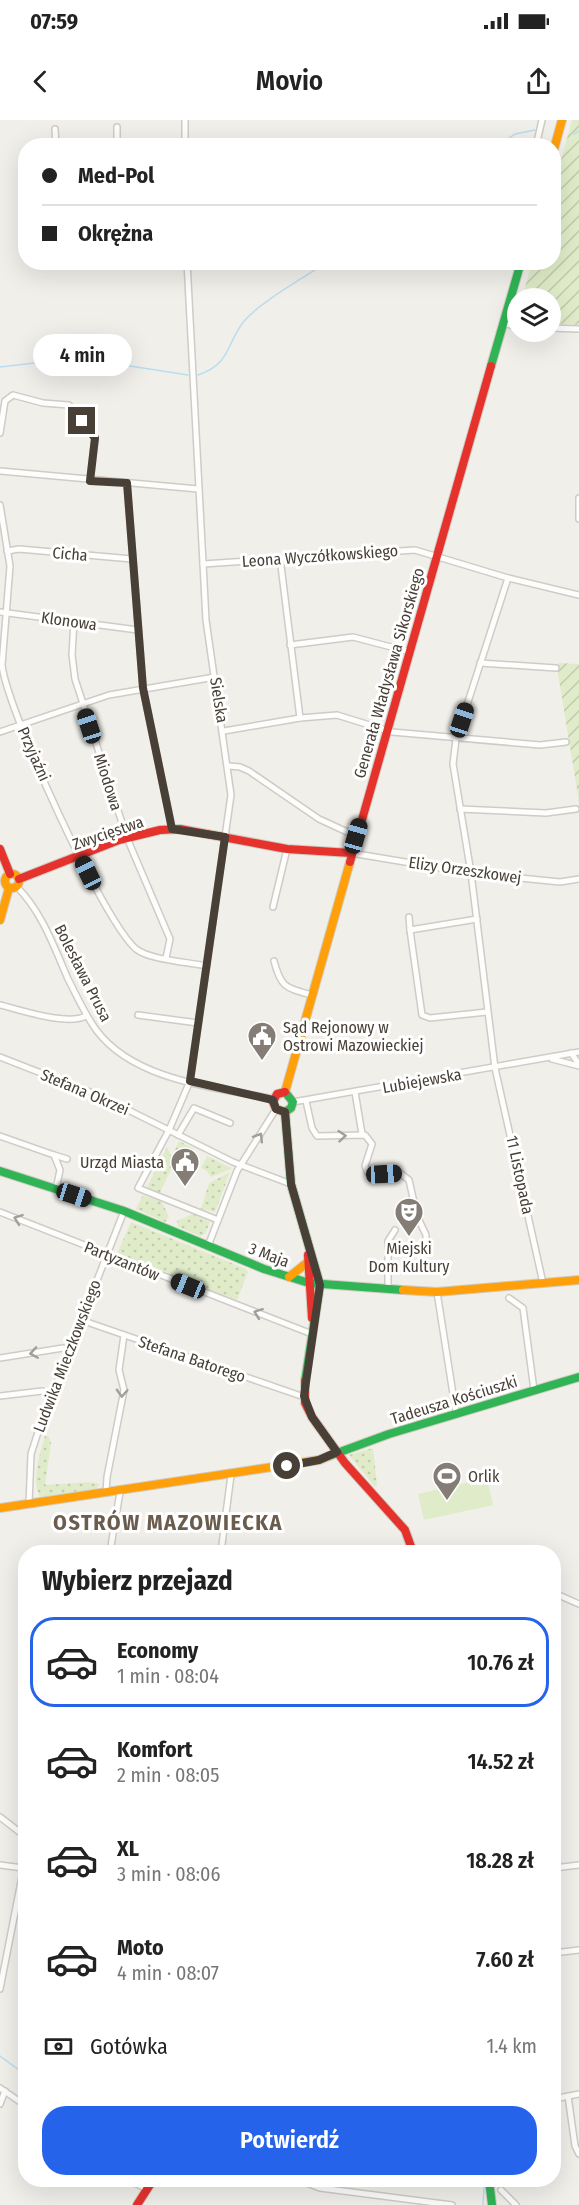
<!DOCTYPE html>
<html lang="pl">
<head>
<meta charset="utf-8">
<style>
  body { margin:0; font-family:"Fira Sans Condensed",sans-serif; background:#f2f2f2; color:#222; height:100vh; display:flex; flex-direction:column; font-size:22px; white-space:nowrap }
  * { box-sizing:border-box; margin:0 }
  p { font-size:20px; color:#767676 }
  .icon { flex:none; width:33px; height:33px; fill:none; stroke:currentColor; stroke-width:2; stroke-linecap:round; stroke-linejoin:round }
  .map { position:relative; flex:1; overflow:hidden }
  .drawer { position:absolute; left:18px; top:1425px; width:543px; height:642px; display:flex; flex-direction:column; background:#fff; border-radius:24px; box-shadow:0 6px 24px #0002 }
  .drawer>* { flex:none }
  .banner { position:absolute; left:18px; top:18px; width:543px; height:132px; border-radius:24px; box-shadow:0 6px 24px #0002; display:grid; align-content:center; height:132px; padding:0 24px; background:#fff }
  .tools { position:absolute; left:507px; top:168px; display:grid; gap:12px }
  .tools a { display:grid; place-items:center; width:54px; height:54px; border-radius:50%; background:#fff; box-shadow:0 6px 24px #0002; font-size:30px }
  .end { position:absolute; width:27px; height:27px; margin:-14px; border:8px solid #484036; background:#fff; box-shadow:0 0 0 3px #fff }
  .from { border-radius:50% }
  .bubble { position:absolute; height:42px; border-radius:21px; background:#fff; box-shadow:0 6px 24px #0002; font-size:20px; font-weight:600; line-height:42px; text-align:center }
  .car { position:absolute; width:18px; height:36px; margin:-18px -9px; border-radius:8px; box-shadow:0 0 4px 2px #0007; background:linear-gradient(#222 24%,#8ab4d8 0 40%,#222 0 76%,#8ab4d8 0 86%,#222 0) }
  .banner b { display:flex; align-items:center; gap:21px; height:57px; font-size:22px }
  .banner b+b { border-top:2px solid #e0e0e0 }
  .banner i { width:15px; height:15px; background:#222 }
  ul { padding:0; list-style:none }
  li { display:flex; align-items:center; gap:18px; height:90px; margin:0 12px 9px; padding:0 12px; border:3px solid transparent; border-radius:24px }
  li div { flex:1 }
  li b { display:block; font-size:22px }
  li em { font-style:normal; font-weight:600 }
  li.active { border-color:#2563eb }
  li>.icon { width:54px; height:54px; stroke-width:1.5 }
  h2 { padding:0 24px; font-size:27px; line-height:72px }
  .pay { display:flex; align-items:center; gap:15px; height:66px; padding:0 24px; font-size:22px }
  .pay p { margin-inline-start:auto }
  .primary-button { display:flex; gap:12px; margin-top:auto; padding:12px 24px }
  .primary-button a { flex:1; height:69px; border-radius:24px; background:#2563eb; color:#fff; font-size:24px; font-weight:600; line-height:69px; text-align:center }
  .status { display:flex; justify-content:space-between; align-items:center; height:42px; padding:0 30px; background:#fff; direction:ltr }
  .status svg { height:16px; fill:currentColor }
  header { display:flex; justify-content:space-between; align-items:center; height:78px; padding:0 24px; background:#fff; font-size:27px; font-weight:600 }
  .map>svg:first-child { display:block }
  .grass { fill:url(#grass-dots) }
  .garden { fill:url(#garden-furrows) }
  .pitch { fill:#e0ecc9 }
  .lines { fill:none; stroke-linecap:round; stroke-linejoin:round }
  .stream { stroke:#b9ddf0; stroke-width:1.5 }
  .street-casing { stroke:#cfccc7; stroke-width:8 }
  .fast-casing { stroke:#d1ccc1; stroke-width:10 }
  .slow-casing { stroke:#d1ccc1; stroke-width:10 }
  .jam-casing { stroke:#d1ccc1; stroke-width:10 }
  .street { stroke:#fdfdfc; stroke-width:5 }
  .fast { stroke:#30b455; stroke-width:8 }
  .slow { stroke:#ff9f0a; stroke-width:8 }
  .jam { stroke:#e5322d; stroke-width:8 }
  .oneway { stroke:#a29e99 }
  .route { stroke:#484036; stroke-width:8 }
  .labels { text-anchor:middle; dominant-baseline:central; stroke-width:6; stroke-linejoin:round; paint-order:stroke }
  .street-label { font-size:16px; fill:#484036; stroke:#fff }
  .poi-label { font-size:16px; fill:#484036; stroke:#fff; text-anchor:start }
  .district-label { font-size:22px; font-weight:bold; letter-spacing:1.5px; fill:#6b5d4d; stroke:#fff }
</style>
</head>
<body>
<div class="status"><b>07:59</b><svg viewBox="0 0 49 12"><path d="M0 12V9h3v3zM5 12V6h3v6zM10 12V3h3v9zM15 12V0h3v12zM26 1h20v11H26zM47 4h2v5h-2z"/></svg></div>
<header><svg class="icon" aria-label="back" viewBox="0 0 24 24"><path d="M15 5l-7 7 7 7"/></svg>Movio<svg class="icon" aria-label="share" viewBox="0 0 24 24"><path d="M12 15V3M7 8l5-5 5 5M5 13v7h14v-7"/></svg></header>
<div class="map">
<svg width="579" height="2085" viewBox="0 0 579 2085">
  <defs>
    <pattern id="grass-dots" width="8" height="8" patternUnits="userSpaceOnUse" patternTransform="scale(1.5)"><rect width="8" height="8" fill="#e0ecc9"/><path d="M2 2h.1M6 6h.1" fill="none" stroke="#c2cbad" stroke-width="1.8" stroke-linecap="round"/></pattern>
    <pattern id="garden-furrows" width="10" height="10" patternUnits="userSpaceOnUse" patternTransform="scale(1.5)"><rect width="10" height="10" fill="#e0ecc9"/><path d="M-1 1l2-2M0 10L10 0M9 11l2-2" fill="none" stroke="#c2cbad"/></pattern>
  </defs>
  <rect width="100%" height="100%" fill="#f1efea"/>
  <g class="grass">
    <polygon points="179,1021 194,1029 188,1042 178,1042 174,1031"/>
    <polygon points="167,1027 174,1043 160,1073 147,1067"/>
    <polygon points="207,1036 231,1048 231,1049 211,1057 207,1051 201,1048"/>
    <polygon points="230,1052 215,1092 201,1089 209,1063"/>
    <polygon points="143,1075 162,1082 169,1097 165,1102 136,1089"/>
    <polygon points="193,1094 210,1102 205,1114 200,1116 178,1107 177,1101"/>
    <polygon points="131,1102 246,1149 248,1152 237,1180 116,1136"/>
    <path d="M45,1316L49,1317L51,1323L45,1365L90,1362L100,1364L96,1369L40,1377C31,1360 40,1334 45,1316Z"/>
    <polygon points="373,1328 377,1365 375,1367 349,1335"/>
  </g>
  <g class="garden">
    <polygon points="572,0 579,0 579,205 551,203 550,178 522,178 532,143 554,142 554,66"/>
    <polygon points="559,543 579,544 579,682 558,554"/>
  </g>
  <polygon class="pitch" points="487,1358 493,1385 424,1400 418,1374 470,1362 472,1369 471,1361"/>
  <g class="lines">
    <g class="stream">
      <polyline points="574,14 579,11"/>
      <polyline points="498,26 515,14 535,10"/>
      <polyline points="0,247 78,238 188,255"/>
      <path d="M198,255C232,244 226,222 245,200C263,180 304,158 327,142"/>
      <polyline points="0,1936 26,1955"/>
      <polyline points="483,2085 484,2068"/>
    </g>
    <g class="street-casing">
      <g id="street">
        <polyline points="185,0 185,26"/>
        <polyline points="117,7 117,26"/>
        <polyline points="55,9 56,26"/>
        <polyline points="536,26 542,0"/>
        <polyline points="187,142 206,500 231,675 190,961 169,1010 138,1068 218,1100"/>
        <polyline points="503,203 518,207"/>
        <polyline points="550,208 579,209"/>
        <polyline points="0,313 5,281 13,275 43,283 69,285 95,318 90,361"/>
        <polyline points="0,351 198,369"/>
        <polyline points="127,363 143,568 172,709"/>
        <polyline points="579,378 579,399"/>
        <path d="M0,385L10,446L2,545C7,590 103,801 136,829C150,840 188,842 206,846"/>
        <polyline points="7,431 19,429 132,439"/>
        <polyline points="280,438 300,598"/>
        <polyline points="203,444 415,430 508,458 579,475"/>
        <polyline points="508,458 456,619 453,644 471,753 495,948 543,1163"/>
        <polyline points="0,492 138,510"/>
        <polyline points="74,501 72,535 75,559 127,718 170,819 166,838"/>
        <polyline points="290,525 353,517 410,532"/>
        <polyline points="480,543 556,548"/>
        <polyline points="224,611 300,598 337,595 392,612 540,625 566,622"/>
        <polyline points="0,612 109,575 215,557"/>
        <polyline points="229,646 240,647 249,651 319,699 356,716"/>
        <polyline points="460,689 546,693 576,689"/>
        <polyline points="351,733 471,753 560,762 579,759"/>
        <path d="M17,767C42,792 54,827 68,859C77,876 85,895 97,911C135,961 215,967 273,979"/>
        <polyline points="273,787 287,729"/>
        <polyline points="409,797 410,810"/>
        <polyline points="477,799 410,810 422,895 430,898 487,892"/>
        <path d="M274,841C281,868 286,868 312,875"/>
        <path d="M0,885C21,890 67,906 86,896"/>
        <polyline points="138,895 198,903"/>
        <polyline points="571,933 579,944"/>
        <polyline points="0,937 100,976 233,1042 291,1064"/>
        <polyline points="552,939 579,946"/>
        <polyline points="355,972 362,1014"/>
        <polyline points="306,981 312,1008 317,1016 365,1015 372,1024 365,1046 368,1053 400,1053 409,1060 417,1096 426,1115 426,1127 388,1128 388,1169"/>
        <polyline points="293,982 579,932"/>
        <polyline points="178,1015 194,988 230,1003"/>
        <polyline points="0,1016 54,1035 60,1050 56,1069"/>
        <polyline points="54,1035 67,1039"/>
        <polyline points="0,1092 312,1214"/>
        <polyline points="208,1126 237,1051 276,989"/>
        <polyline points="388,1128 388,1121 395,1110"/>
        <polyline points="437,1172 456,1293"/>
        <polyline points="509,1178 523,1188 534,1270"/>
        <polyline points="81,1200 304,1277"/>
        <polyline points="0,1238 63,1228 69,1230"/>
        <polyline points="0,1276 42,1271 52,1274"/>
        <polyline points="106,1373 107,1357 124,1270 119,1250 124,1215"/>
        <polyline points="29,1384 31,1334 39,1309 124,1091"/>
        <polyline points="110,1432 120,1372"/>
        <polyline points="221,1432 231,1355"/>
        <polyline points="554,1473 579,1484"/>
        <polyline points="0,1697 26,1717"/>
        <polyline points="0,1745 23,1748"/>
        <polyline points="554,1748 579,1745"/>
        <polyline points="554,1833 579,1830"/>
        <polyline points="0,1869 26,1736"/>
        <polyline points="0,1968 26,1986"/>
        <polyline points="568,1976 575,2026 579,2034"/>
        <polyline points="554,1979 579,1974"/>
        <polyline points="0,1984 5,1971"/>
        <polyline points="128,2060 147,2069"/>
        <polyline points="299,2060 320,2068 452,2085"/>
        <polyline points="472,2060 486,2060"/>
        <polyline points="501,2070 516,2085"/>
      </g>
    </g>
    <g class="fast-casing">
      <g id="fast">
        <polyline points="491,246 521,142"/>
        <polyline points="285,972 293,982 291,988 285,992"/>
        <polyline points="285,992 291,1064 320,1165 305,1261"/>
        <polyline points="0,1051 124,1091 264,1149 309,1163 403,1170"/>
        <polyline points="329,1336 389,1314 579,1257"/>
        <polyline points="489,2060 492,2085"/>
      </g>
    </g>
    <g class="slow-casing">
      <g id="slow">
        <polyline points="554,29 562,0"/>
        <circle cx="12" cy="761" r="7"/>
        <polyline points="0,800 9,768"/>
        <polyline points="285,972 350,742"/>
        <polyline points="289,1157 308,1142"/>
        <polyline points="403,1170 437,1172 579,1160"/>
        <polyline points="0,1388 319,1340 329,1336"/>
      </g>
    </g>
    <g class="jam-casing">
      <g id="jam">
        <polyline points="0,729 10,754"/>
        <polyline points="350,742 491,246"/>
        <polyline points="19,759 119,720 160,710 180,709 287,729 351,733"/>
        <polyline points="285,972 277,974 273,982 276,989 285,992"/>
        <polyline points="308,1135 312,1198"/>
        <polyline points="305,1261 305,1283 312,1297 345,1343 405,1410 413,1432"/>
        <polyline points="137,2085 153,2060"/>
      </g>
    </g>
    <use href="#street" class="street"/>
    <use href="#fast" class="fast"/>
    <use href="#slow" class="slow"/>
    <use href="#jam" class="jam"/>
  </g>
  <defs><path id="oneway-chevron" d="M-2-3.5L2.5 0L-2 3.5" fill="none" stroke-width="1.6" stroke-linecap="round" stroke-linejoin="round" transform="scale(1.5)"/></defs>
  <g class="oneway">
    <use href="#oneway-chevron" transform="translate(342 1016) rotate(-5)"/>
    <use href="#oneway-chevron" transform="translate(259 1017) rotate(-58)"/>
    <use href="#oneway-chevron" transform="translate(18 1099) rotate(-160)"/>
    <use href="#oneway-chevron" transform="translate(258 1193) rotate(-159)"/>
    <use href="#oneway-chevron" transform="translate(34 1233) rotate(171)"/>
    <use href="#oneway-chevron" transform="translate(122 1273) rotate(93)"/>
  </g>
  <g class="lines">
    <polyline class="route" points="82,301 95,318 90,361 127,363 143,568 172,709 225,717 190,961 273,980 276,989 285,992 291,1064 320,1165 304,1276 312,1297 337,1332 319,1340 287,1346"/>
  </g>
  <defs>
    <g id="civic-pin" transform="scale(1.5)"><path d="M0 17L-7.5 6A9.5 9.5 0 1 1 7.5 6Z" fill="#837d75" stroke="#fff"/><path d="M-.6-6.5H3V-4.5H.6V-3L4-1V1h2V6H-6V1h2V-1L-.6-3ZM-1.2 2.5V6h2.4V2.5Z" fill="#fff"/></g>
    <g id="theatre-pin" transform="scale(1.5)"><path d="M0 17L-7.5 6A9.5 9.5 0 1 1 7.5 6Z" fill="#837d75" stroke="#fff"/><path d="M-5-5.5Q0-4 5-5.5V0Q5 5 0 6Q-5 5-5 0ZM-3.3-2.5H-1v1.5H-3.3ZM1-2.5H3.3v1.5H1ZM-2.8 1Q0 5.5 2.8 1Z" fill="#fff"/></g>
    <g id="stadium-pin" transform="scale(1.5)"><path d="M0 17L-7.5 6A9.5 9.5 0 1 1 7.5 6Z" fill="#837d75" stroke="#fff"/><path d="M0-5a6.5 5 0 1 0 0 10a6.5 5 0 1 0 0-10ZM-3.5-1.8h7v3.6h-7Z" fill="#fff"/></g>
  </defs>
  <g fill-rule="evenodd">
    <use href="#civic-pin" x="262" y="916"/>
    <use href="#civic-pin" x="185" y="1042"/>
    <use href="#theatre-pin" x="409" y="1092"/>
    <use href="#stadium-pin" x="447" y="1356"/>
  </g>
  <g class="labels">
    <g class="street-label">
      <text transform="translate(70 434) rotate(5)">Cicha</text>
      <text transform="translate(320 436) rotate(-4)">Leona Wyczółkowskiego</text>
      <text transform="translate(69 501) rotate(8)">Klonowa</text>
      <text transform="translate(389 553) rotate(-74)">Generała Władysława Sikorskiego</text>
      <text transform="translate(219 580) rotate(81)">Sielska</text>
      <text transform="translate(34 634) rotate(66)">Przyjaźni</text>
      <text transform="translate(108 662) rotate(72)">Miodowa</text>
      <text transform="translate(108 713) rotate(-19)">Zwycięstwa</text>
      <text transform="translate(465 750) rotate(8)">Elizy Orzeszkowej</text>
      <text transform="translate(83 853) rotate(63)">Bolesława Prusa</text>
      <text transform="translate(422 961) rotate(-10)">Lubiejewska</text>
      <text transform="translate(85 972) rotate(23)">Stefana Okrzei</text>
      <text transform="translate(520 1055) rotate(78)">11 Listopada</text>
      <text transform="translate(269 1135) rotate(21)">3 Maja</text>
      <text transform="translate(122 1141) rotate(22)">Partyzantów</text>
      <text transform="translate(67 1236) rotate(-69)">Ludwika Mieczkowskiego</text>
      <text transform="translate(192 1239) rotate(19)">Stefana Batorego</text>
      <text transform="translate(454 1280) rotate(-17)">Tadeusza Kościuszki</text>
    </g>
    <g class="poi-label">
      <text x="283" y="907">Sąd Rejonowy w<tspan x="283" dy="18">Ostrowi Mazowieckiej</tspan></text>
      <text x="164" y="1042" text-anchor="end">Urząd Miasta</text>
      <text x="409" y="1128" text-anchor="middle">Miejski<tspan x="409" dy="18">Dom Kultury</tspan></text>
      <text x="468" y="1356">Orlik</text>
    </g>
    <g class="district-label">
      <text x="168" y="1402">OSTRÓW MAZOWIECKA</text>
    </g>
  </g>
</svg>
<div class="tools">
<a><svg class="icon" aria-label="layers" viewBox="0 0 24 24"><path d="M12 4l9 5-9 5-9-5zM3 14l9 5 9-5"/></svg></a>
</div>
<i class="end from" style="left:287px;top:1346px"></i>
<i class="end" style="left:82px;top:301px"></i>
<div class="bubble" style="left:33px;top:214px;width:99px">4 min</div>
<i class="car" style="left:462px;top:600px;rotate:18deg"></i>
<i class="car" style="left:89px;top:606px;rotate:342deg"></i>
<i class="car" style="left:356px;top:716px;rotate:16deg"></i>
<i class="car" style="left:88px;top:753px;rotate:334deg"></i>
<i class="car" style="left:384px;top:1054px;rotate:87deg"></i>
<i class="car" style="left:74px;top:1075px;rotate:108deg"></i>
<i class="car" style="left:188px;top:1166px;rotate:292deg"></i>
<div class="banner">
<b><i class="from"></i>Med-Pol</b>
<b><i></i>Okrężna</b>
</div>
<section class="drawer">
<h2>Wybierz przejazd</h2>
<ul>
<li class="active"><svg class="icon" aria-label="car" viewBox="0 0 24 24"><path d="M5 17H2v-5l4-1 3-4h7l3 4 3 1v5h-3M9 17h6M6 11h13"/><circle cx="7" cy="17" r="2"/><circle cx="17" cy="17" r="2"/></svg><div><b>Economy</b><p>1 min · 08:04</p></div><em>10.76 zł</em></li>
<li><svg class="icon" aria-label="car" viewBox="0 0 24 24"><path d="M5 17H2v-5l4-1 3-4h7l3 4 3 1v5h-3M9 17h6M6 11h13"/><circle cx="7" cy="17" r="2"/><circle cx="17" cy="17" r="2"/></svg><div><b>Komfort</b><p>2 min · 08:05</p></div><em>14.52 zł</em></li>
<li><svg class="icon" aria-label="car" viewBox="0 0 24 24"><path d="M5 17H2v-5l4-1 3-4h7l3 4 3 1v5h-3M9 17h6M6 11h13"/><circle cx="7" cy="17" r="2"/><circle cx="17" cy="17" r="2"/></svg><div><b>XL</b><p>3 min · 08:06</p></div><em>18.28 zł</em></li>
<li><svg class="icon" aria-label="car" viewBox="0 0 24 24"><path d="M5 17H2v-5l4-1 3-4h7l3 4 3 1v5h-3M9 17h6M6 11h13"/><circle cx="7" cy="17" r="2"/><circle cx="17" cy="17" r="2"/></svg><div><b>Moto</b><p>4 min · 08:07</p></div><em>7.60 zł</em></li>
</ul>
<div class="pay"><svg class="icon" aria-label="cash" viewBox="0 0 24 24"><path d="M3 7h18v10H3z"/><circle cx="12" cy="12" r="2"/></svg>Gotówka<p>1.4 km</p></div>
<div class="primary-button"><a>Potwierdź</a></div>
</section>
</div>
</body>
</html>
